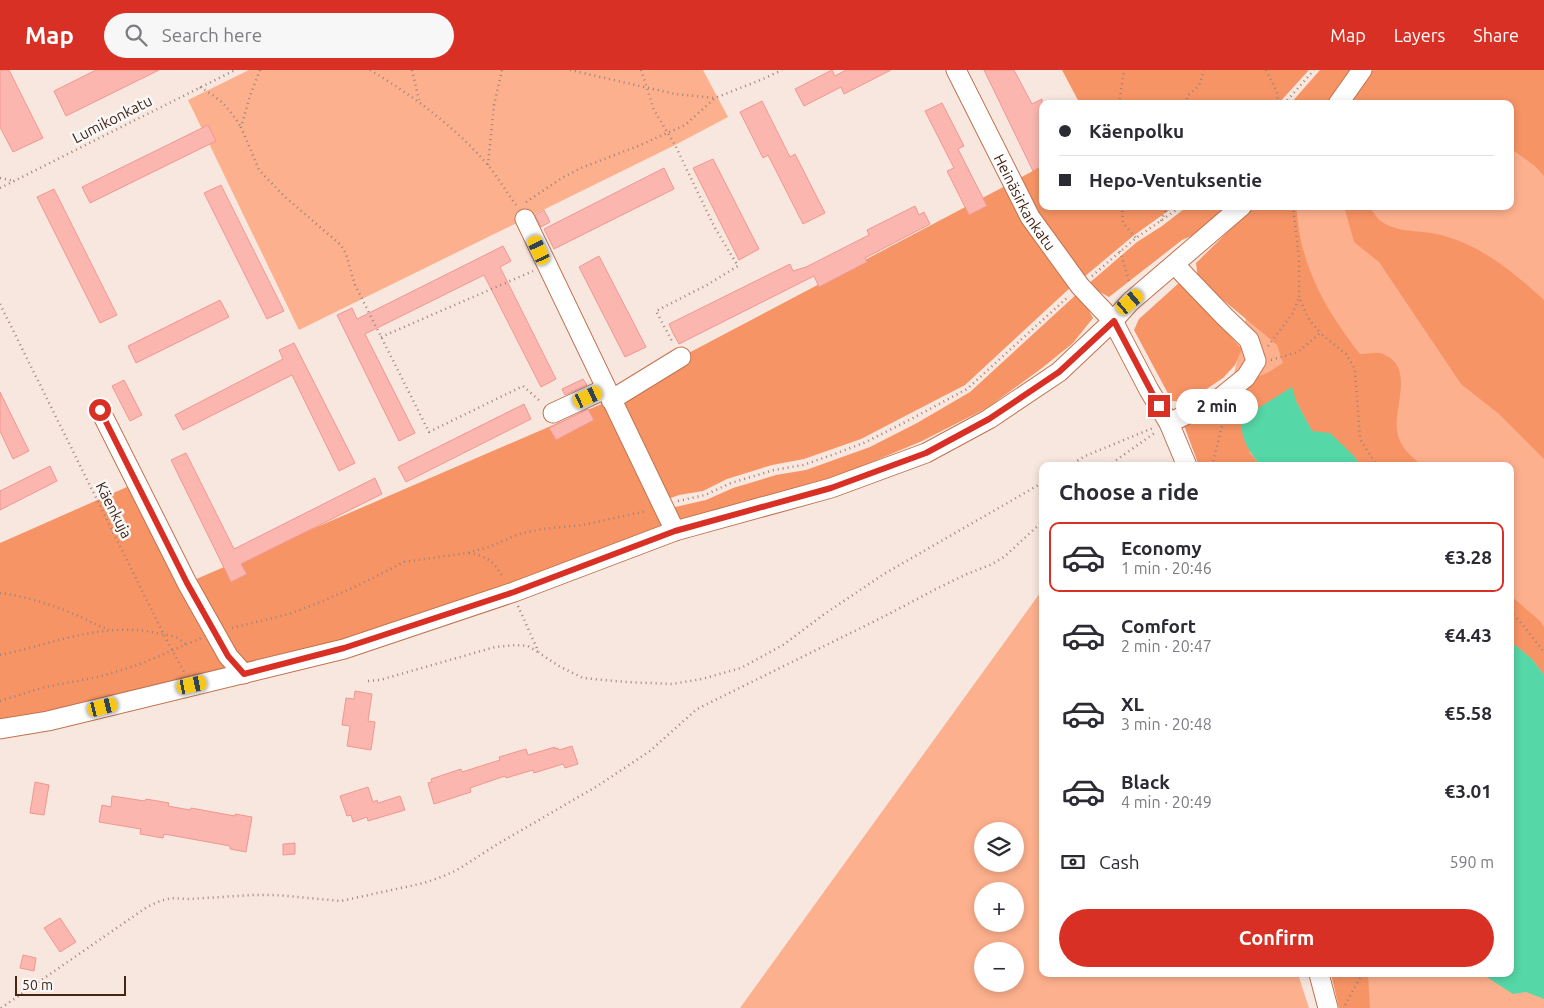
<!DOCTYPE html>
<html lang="en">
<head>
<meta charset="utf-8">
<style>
  body { margin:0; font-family:Ubuntu,sans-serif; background:#f7f7f7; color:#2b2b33; height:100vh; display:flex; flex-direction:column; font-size:19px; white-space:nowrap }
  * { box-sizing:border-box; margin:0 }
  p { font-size:16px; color:#7c7c81 }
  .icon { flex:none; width:28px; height:28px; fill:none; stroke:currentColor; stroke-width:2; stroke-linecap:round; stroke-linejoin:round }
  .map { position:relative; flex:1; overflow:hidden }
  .sheet { position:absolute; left:1039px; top:392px; width:475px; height:515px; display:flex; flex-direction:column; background:#fff; border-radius:10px; box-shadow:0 2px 8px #0003 }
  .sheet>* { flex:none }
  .banner { position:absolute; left:1039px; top:30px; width:475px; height:110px; border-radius:10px; box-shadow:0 2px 8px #0003; display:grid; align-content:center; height:110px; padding:0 20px; background:#fff }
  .fabs { position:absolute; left:974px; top:752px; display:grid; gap:10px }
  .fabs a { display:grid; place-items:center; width:50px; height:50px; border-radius:50%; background:#fff; box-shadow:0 2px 8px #0003; font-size:25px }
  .scale { position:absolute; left:15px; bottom:12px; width:111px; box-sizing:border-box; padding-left:5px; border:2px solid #452516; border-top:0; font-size:14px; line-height:18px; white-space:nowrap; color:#452516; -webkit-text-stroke:4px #f8f8f8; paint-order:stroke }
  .end { position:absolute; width:22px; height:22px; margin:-11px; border:6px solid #d93025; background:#fff; box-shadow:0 0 0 2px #fff }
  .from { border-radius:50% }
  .bubble { position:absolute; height:35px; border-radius:18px; background:#fff; box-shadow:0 2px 8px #0003; font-size:16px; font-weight:600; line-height:35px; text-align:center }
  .car { position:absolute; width:15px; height:30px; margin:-15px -8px; border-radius:6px; box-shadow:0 0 4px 1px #0007; background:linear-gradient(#f5c518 24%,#345 0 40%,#f5c518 0 76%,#345 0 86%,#f5c518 0) }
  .banner b { display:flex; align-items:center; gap:18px; height:48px; font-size:19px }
  .banner b+b { border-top:1px solid #e1e1e2 }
  .banner i { width:12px; height:12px; background:#2b2b33 }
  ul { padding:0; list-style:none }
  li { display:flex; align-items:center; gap:15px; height:70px; margin:0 10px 8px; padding:0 10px; border:2px solid transparent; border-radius:10px }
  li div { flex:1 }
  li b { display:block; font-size:19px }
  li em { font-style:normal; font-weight:600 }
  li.current { border-color:#d93025 }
  li>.icon { width:45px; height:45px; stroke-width:1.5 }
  h2 { padding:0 20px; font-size:22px; line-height:60px }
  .pay { display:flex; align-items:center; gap:12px; height:55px; padding:0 20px; font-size:19px }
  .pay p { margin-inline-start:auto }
  .cta { display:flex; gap:10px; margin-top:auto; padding:10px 20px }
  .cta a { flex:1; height:58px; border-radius:30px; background:#d93025; color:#fff; font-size:20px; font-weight:600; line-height:58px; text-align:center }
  header { display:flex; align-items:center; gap:30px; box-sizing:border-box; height:70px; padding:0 25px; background:#d93025; color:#fff }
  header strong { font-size:24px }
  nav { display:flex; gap:28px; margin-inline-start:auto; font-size:18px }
  .search { width:350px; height:45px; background:#f7f7f7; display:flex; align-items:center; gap:12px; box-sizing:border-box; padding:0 18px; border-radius:28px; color:#7c7c81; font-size:19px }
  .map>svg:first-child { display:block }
  .green { fill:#fdb08d; fill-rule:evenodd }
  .forest { fill:#f79465 }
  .water { fill:#56d7a7 }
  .building { fill:#fbb6af; stroke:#f0978f }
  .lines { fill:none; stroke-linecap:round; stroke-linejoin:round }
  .minor-casing { stroke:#c0734f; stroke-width:21 }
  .path { stroke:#9c8378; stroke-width:2.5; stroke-dasharray:1 4; stroke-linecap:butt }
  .minor { stroke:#fff; stroke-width:19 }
  .route { stroke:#d93025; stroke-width:6 }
  .labels { text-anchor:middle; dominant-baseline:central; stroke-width:5; stroke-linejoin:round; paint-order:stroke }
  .street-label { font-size:15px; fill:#452516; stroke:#f8f8f8 }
</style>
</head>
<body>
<header>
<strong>Map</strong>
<div class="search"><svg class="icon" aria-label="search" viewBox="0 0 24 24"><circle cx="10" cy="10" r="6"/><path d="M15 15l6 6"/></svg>Search here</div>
<nav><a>Map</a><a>Layers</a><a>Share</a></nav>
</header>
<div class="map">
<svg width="1544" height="938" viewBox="0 0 1544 938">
  <rect width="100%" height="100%" fill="#f8e7df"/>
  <g class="green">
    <polygon points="249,0 703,0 728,47 675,75 299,260 188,30"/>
    <polygon points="1510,55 1544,74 1544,938 1359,938 1359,904 1510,904 1510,396 1242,396 1224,351 1270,136 1510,136"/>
    <path d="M1040,523L1042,524V904H1298L1309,938H740ZM1015,761V794H982V761ZM982,821H1015V854H982ZM982,881H1015V914H982Z"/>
  </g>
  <g class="forest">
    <polygon points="1062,0 1309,0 1278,34 1080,34"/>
    <polygon points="1320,0 1352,0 1328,34 1290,34"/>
    <polygon points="1373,0 1544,0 1544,106 1535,96 1510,78 1510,34 1349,34"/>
    <polygon points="1042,96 1042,136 1175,136 1133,166 1084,207 1037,142 1018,109"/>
    <polygon points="1007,115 1072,216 965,315 909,344 861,369 804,389 772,395 727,409 703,421 679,425 665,430 617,326 681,287"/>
    <polygon points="1188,136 1230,136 1198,163 1182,170 1109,227 1087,215 1137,172 1162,156"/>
    <path d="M1254,136H1296C1298,150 1299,165 1303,179C1315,221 1333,249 1360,284C1366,284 1377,281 1383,284C1415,297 1394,335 1397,360C1399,377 1411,386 1423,396H1360L1355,387L1312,361L1296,331L1249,382L1261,396H1199L1182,350L1241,313L1267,303L1283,293L1277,275L1198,209L1196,193Z"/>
    <path d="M1344,136H1370C1382,165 1413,159 1437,164C1480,174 1512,201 1544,230V389L1499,344L1461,314L1379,192L1354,172Z"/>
    <polygon points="1180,212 1242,279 1235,295 1223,308 1187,332 1172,331 1134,260 1139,249"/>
    <polygon points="1079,222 1093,248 1073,273 1042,298 987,338 922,371 834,408 681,452 671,438 706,430 733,418 776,405 806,400 870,377 917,353 970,322"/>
    <polygon points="611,330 675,461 344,579 0,659 0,473 136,413 187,513"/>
    <polygon points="1510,525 1540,551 1544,557 1544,605 1532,589 1510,571"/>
    <polygon points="1331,904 1368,904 1370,938 1339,938"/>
  </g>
  <g class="water">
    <path d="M1292,317L1296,331L1312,361L1330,363L1355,387L1360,396H1261C1249,382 1239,366 1242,348Z"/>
    <polygon points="1510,571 1532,589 1544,605 1544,929 1526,922 1513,924 1482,904 1510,904"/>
  </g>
  <g class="building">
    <polygon points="0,0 9,0 43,68 13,82 0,57"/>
    <polygon points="96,0 159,0 66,46 54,21"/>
    <polygon points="832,0 835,6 846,0 891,0 844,24 841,17 804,36 795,19"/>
    <polygon points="984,0 1014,0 1032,34 1042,29 1042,96 1033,101"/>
    <polygon points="762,31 790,87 795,84 825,143 803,154 768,85 763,88 740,42"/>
    <polygon points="942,33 964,76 958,79 987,136 969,145 947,101 954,98 925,41"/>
    <polygon points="208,55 216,71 90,133 82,117"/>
    <polygon points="713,89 759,179 739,190 693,98"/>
    <polygon points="664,98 674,119 554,179 544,159"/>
    <polygon points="221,115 284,241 267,249 204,123"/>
    <polygon points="54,119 117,245 100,253 37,127"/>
    <polygon points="915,136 919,145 924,142 930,154 865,188 867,192 819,217 814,206 679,274 673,263 669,254 790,194 793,201 806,197 869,165 867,160"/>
    <polygon points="544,140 550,152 541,157 535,145"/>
    <polygon points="503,176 511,191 500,197 556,309 541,317 484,205 365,264 415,363 399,371 337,245 352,238 357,249"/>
    <polygon points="599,186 646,277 625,287 579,197"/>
    <polygon points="220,230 229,247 136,293 128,276"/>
    <polygon points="294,273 355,393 339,401 292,305 183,360 175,345 283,289 279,280"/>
    <polygon points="583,309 587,315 565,325 562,319"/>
    <polygon points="124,310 142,345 130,351 112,316"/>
    <polygon points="0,322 29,381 13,389 0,361"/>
    <polygon points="524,334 531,349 406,412 398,397"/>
    <polygon points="588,339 594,350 556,370 549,358"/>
    <polygon points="186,383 234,479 375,408 382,424 241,494 247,504 231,512 171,390"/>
    <polygon points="50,396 57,411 0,440 0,421"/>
    <polygon points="355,621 372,624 368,651 375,652 371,680 347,676 350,656 342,655 346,628 354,629"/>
    <polygon points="572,676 578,694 565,698 563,694 534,703 533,700 506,708 505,706 470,718 471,722 434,734 428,713 432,712 431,709 461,699 462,702 500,690 499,687 526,679 528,685 555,677 555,679 558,678 559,680"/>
    <polygon points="35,712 49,715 44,745 30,743"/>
    <polygon points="368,717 373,732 377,730 378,733 400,726 405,740 368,751 367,747 353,752 351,745 347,746 340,726"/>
    <polygon points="112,726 145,731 146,729 169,733 168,736 190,740 191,738 235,746 235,744 252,747 246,782 230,779 230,776 164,764 163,768 140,764 141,759 99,752 102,735 111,737"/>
    <polygon points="295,773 295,784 283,785 283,774"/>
    <polygon points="60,848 76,872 60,882 44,858"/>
    <polygon points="23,885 36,888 34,901 20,898"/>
  </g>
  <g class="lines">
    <g class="minor-casing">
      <g id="minor">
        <path id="s1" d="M956,0L1030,147L1080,216L1113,251L1149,320L1169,353L1187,396"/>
        <polyline points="1338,34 1362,0"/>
        <polyline points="525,149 675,461"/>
        <polyline points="611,330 681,287"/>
        <polyline points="100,340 187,513 228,586 244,604"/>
        <polyline points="553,343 605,319"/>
        <polyline points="1169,353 1220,328 1246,307 1256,291 1249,270 1225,247 1175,195"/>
        <polyline points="0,659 48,651 344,579 514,522 675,461 831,418 926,383 989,349 1059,302 1113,251 1130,232 1242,136"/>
        <polyline points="1319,904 1328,938"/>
      </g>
    </g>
    <g class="path">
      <polyline points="260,0 250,26 241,57 259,100 285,127 341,175 346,184 355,215 429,362 523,316 541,332"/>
      <path d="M370,0C413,26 453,55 487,94C497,106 506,121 516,135"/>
      <polyline points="412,0 419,30"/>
      <polyline points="570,0 675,24 715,28"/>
      <polyline points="641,0 654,40 675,75 715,158 738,196 707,215 656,241 673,273"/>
      <polyline points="1266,0 1277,22 1278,34"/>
      <path d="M200,17C222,30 227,36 241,57"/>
      <polyline points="1119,34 1124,0"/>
      <polyline points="1187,34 1187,26 1199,16 1204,0"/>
      <polyline points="1284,34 1314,0"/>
      <polyline points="488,95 494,35 502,0"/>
      <polyline points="0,108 15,111"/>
      <polyline points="0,118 235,0"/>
      <polyline points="526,132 562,108 581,98 638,76 685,55 715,28 763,9 782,0"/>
      <polyline points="1122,136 1123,153 1136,168"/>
      <polyline points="1293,136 1299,189 1299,227 1308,248 1320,263"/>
      <polyline points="1161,151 1168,136"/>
      <polyline points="1120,181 1129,211"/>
      <polyline points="1092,206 1136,168 1182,136"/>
      <polyline points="0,234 164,565 184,602"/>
      <polyline points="381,267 533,201"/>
      <polyline points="1268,276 1293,243 1299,227"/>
      <polyline points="1271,290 1298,282 1320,263 1346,284 1355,299 1360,369 1377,396"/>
      <polyline points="1069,396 1085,386 1153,358"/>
      <polyline points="1108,396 1156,362"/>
      <polyline points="1212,396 1225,344"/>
      <polyline points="678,431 705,425 731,413 774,400 803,395 832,385 866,372 913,348 967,319 1069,226"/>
      <path d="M469,483C487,486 495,492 503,508"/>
      <path d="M0,523C27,526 59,537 83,548C92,552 99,557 109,559"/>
      <polyline points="518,536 539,583 559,596 583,608 626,612 672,614 702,609 741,598 783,575 823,545 884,504 1042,413"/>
      <polyline points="1510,541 1522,554 1544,582"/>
      <polyline points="232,558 289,544 323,531 361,514 404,492 467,483 489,477 519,464 542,459 582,455 647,441"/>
      <path d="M0,585C53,574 106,550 161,564C165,565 169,565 173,566C177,567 182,571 185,574"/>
      <polyline points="368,611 380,610 495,577 516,575 528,576 538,582"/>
      <polyline points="0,631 45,617 98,607 138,595 201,568"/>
      <polyline points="1345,935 1362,904"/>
      <polyline points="1,938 147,837 160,831 171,828 189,829 253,825 276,825 341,831 424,813 444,806 457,800 496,775 599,715 650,681 697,639 885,546 936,519 967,504 990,495 1004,487 1042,452"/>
    </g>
    <use href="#minor" class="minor"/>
  </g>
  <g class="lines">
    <polyline class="route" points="100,340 187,513 228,586 244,604 344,578 514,522 675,461 831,418 926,383 989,349 1059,302 1114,251 1159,336"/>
  </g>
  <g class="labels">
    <g class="street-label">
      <text transform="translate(112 49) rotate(-27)">Lumikonkatu</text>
      <text stroke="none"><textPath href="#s1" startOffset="149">Heinäsirkankatu</textPath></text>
      <text transform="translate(114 440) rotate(63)">Käenkuja</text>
    </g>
  </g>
</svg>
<div class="fabs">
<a><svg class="icon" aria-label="layers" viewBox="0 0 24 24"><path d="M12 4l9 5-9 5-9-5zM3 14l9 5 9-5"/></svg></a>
<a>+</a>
<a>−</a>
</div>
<div class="scale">50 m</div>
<i class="end from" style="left:100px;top:340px"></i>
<i class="end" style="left:1159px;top:336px"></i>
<div class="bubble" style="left:1176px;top:319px;width:82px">2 min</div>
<i class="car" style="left:539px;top:180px;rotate:335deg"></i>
<i class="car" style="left:1130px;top:232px;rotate:50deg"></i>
<i class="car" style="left:588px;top:327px;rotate:65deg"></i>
<i class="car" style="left:192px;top:615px;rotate:78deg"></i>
<i class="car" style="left:103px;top:637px;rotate:76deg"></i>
<div class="banner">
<b><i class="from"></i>Käenpolku</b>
<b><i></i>Hepo-Ventuksentie</b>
</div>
<section class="sheet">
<h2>Choose a ride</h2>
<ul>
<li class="current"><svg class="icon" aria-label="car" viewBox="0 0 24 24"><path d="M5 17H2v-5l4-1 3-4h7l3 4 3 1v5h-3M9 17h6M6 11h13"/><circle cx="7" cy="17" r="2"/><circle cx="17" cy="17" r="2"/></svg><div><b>Economy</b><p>1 min · 20:46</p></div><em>€3.28</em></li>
<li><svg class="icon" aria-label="car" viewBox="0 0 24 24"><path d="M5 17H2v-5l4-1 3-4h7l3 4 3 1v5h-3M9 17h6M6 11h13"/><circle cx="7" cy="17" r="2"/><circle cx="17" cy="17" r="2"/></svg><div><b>Comfort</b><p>2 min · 20:47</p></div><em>€4.43</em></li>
<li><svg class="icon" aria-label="car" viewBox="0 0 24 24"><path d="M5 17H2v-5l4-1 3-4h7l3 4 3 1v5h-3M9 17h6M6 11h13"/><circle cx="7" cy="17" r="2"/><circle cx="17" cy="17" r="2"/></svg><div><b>XL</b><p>3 min · 20:48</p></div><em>€5.58</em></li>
<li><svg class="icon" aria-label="car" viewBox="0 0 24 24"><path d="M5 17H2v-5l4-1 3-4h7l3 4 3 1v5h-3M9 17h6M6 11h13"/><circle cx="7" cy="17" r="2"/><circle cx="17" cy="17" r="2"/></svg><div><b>Black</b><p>4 min · 20:49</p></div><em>€3.01</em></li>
</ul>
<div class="pay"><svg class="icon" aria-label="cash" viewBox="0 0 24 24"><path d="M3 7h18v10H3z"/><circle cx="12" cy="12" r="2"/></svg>Cash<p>590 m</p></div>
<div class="cta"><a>Confirm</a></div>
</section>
</div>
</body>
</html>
